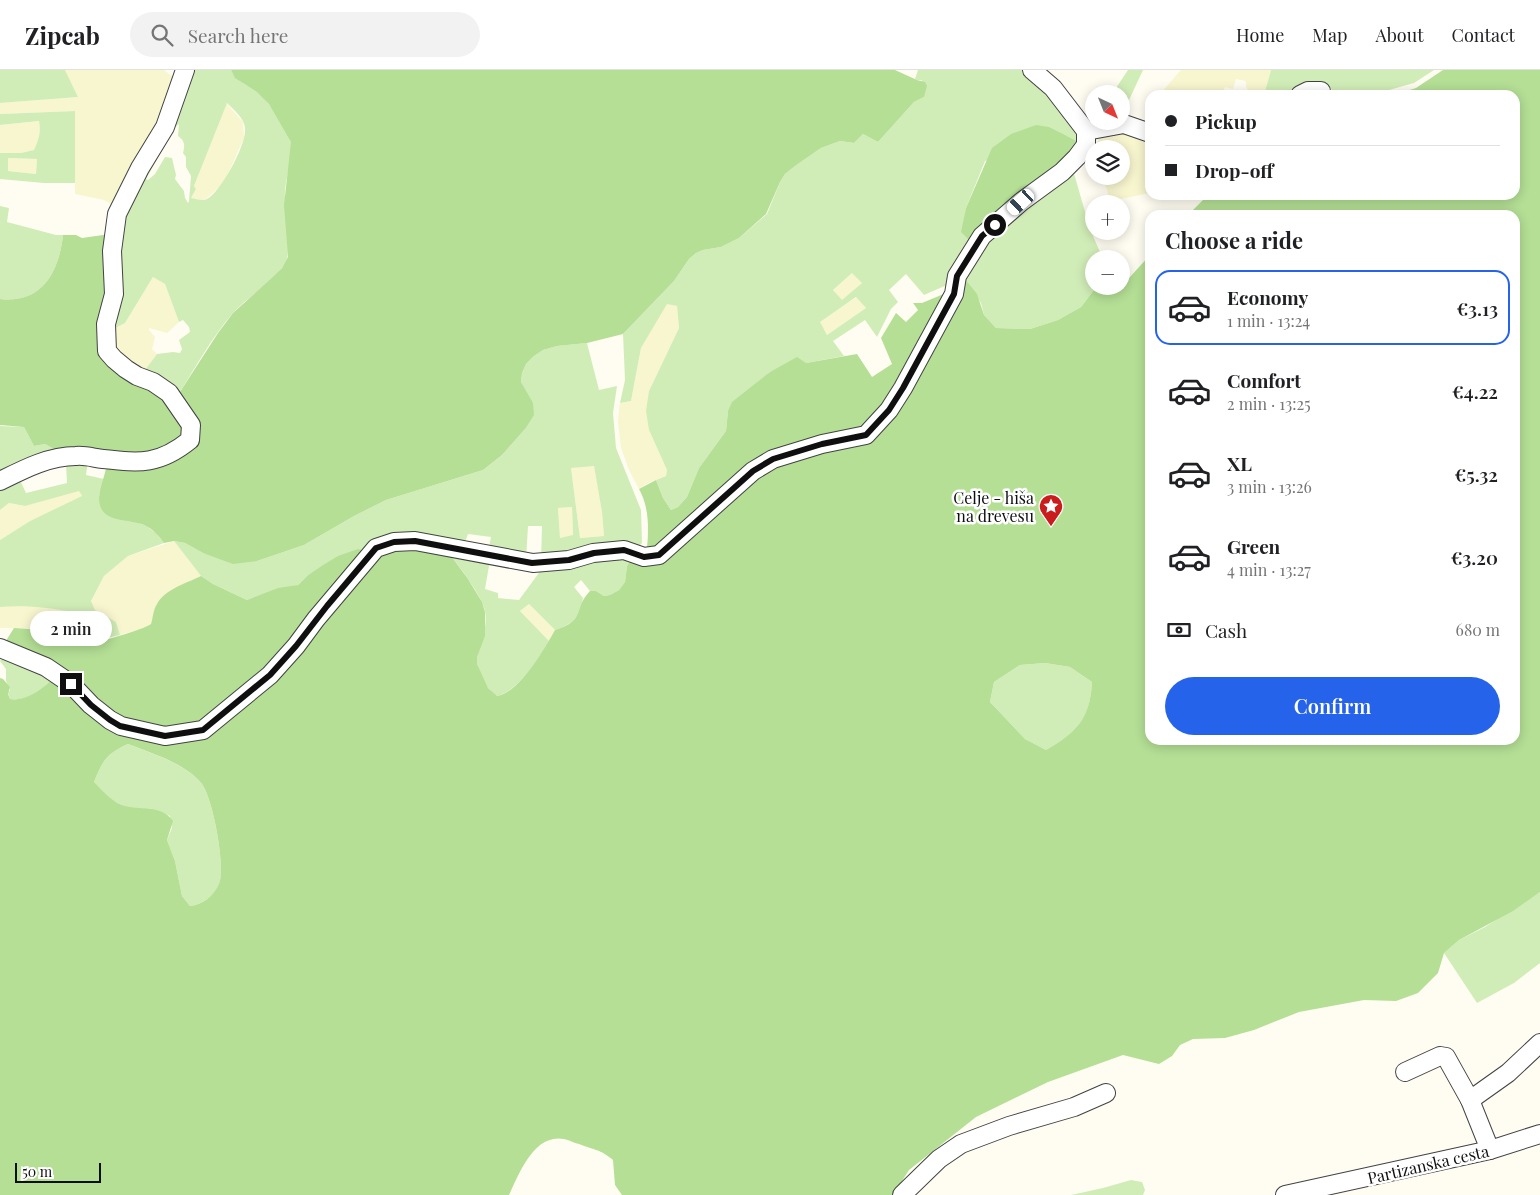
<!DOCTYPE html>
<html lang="en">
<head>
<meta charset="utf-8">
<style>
  body { margin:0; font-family:"Playfair Display",serif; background:#f2f2f2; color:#202124; height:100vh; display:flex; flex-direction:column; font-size:19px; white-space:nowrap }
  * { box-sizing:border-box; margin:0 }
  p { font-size:16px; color:#757577 }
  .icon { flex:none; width:28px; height:28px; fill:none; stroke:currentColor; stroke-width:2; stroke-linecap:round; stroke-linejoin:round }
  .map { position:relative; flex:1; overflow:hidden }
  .side { position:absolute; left:1145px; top:140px; width:375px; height:535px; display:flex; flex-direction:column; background:#fff; border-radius:15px; box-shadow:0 2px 12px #0003 }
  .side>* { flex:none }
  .banner { position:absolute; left:1145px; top:20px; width:375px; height:110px; border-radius:15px; box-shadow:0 2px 12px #0003; display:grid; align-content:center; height:110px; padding:0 20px; background:#fff }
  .needle { width:32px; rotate:137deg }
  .buttons { position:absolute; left:1085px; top:15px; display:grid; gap:10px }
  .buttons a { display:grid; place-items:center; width:45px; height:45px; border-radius:50%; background:#fff; box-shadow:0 2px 12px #0003; font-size:25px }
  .scale { position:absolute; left:15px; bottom:12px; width:86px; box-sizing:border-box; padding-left:5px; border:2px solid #0f0f0f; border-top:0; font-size:14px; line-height:18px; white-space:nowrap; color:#0f0f0f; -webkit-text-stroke:4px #fff; paint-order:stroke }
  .end { position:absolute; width:22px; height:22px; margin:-11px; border:6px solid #0f0f0f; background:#fff; box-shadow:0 0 0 2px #fff }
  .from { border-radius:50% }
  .bubble { position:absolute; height:35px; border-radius:18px; background:#fff; box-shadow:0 2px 12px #0003; font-size:16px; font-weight:600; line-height:35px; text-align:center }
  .car { position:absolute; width:15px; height:30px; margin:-15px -8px; border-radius:6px; box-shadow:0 0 4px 1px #0007; background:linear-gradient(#fff 24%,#345 0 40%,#fff 0 76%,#345 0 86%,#fff 0) }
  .banner b { display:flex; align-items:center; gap:18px; height:48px; font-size:19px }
  .banner b+b { border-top:1px solid #e0e0e0 }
  .banner i { width:12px; height:12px; background:#202124 }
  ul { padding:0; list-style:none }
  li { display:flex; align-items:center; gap:15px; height:75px; margin:0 10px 8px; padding:0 10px; border:2px solid transparent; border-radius:15px }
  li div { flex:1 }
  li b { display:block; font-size:19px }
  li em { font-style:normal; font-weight:600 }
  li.active { border-color:#2563eb }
  li>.icon { width:45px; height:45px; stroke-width:1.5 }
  h2 { padding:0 20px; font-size:22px; line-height:60px }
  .pay { display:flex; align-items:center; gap:12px; height:55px; padding:0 20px; font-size:19px }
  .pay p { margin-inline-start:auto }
  .primary-button { display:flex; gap:10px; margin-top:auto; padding:10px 20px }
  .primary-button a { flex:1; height:58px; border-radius:30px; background:#2563eb; color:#fff; font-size:20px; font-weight:600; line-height:58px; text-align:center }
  header { display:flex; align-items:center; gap:30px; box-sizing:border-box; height:70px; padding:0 25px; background:#fff; border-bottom:1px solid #e0e0e0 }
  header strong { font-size:24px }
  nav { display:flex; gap:28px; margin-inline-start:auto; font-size:18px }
  .search { width:350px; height:45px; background:#f2f2f2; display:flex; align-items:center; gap:12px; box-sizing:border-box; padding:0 18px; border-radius:28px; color:#757577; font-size:19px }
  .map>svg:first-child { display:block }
  .farmland { fill:#f8f6cf }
  .green { fill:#d1edb7; fill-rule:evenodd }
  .forest { fill:#b4df95; fill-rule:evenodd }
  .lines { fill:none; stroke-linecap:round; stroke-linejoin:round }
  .minor-casing { stroke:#424242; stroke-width:20 }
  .minor { stroke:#fff; stroke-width:18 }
  .route { stroke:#0f0f0f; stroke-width:6 }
  .labels { text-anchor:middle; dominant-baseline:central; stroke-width:5; stroke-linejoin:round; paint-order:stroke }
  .poi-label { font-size:16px; fill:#0f0f0f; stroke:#fff; text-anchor:end }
  .street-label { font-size:16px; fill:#0f0f0f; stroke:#fff }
</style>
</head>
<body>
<header>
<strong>Zipcab</strong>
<div class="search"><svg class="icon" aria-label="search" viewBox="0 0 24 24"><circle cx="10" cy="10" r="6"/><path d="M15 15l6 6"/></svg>Search here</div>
<nav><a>Home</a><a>Map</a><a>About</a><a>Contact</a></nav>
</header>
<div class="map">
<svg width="1540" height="1125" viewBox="0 0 1540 1125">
  <rect width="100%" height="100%" fill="#fffdf1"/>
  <g class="farmland">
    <polygon points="65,0 164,0 177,10 162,57 116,137 104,130 75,124 75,41 0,44 0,33 78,27"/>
    <polygon points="1181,0 1271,0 1264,25 1250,25 1246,16 1246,11 1236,9 1233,19 1225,17 1222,25 1159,25"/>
    <polygon points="226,33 243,52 244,68 226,108 219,117 206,129 198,130 191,128 196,119 194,116"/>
    <polygon points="40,51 39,71 34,80 21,83 0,83 0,55"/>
    <polygon points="1114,58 1150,66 1150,123 1110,131 1103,106 1121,106 1121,79 1096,79 1097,73 1100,67"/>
    <polygon points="8,88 37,89 36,104 8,101"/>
    <polygon points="853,202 862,213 842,231 833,220"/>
    <polygon points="153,207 165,214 179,252 167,263 149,258 149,260 155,267 152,279 157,284 142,304 117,288 108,262 125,253"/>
    <polygon points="857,227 866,238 827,265 819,252"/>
    <polygon points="667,233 677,236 679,258 649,321 649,360 667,400 666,406 648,413 639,419 629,400 621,378 618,352 619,339 620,333 631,331 641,278"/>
    <polygon points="594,395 602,442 604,466 580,468 571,398"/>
    <polygon points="79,420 82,427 30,451 0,470 0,440 9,433 25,436"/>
    <polygon points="572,437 573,466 560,468 558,438"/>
    <polygon points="174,471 201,506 172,520 156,535 151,554 145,558 120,565 116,552 95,540 91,531 104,506 128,486"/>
    <polygon points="529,534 555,560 549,571 520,541"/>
    <polygon points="20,535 48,537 77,543 76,567 37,559 0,558 0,537"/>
  </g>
  <g class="green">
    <polygon points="0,0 65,0 78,27 0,33"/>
    <path d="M189,0H231C237,12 246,14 257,21C268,30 288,58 291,72C293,83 286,108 285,121C284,135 290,180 287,189C279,209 248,226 233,243C212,267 195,298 178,325L142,304L157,284L173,282L180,283L182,279L179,270L190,262L189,257L183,250L179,252L165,214L153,207L125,253L108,262L115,164ZM227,33C234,40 244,48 245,58C247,74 221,121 207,129C202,131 196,129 191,128L196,119L194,116ZM179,54L178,66C185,71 185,75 183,83L186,87V97L191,106L189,131L188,133L185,128L184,121L175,109L176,105L172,88L165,87L155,104L148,110L146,109L169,68L170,61Z"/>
    <path d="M918,0H1029L1079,59L1077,71L1067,66L985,91L966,138L962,162L976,170L947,215L924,225L906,204L889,220L898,232L891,239L877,267L865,250L833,271L844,286L806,293L770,302L728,341L726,361L699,398L687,427L678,437L671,440L663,428L656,410L666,406L667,400L649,360L646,341L649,321L679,258L677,236L667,234L641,278L631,331L620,333L625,310L623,264L674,211L689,189L696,183L703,180L721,177L739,168L767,144L780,112L785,104L795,96L821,78L840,71L854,73L863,64L878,72L914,32L924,27L922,10H917L915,9ZM852,203L862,213L842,230L833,220ZM856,227L866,238L827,265L820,252Z"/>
    <polygon points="1128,0 1143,0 1129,30 1121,27 1121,24 1112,24"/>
    <polygon points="1271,0 1434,0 1414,13 1389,20 1342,24 1323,16 1293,25 1264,25"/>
    <path d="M75,41V113H44L0,109V83H21L34,80C39,70 41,61 39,51L0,55V44ZM8,88L37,89L36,104L8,101Z"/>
    <polygon points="1073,100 1090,159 1103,189 1094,189 1094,216 1097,216 1081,237 1058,250 1030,259 996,258 984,245 981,233 965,209 984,172"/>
    <path d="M0,136L9,138L7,152L56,165H63C59,202 42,234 0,229Z"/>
    <path d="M587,273L599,320L617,316L613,343L616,378L641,440L642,473L636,479L541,492L542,456H528L526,490L488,483L491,467L468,464L463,478L415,464L398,462L376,470L366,481L307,506L298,515L262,525L247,530L213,514L201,506L174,471L185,473L203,483L257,491L304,475L354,446L386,430L483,400L502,385L525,359L526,323L521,312L522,303L526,294L534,286L543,280L557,276ZM594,396L602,442L604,466L580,468L571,398ZM572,437L573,465L560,468L558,438Z"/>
    <polygon points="0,356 24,357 34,376 45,374 54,379 55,383 0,407"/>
    <path d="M88,390L86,405L104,409L99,426L136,452L146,456L156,463L164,473L128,486L104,506L91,531L95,540L116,552L120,565L90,572L76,567L77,543C51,538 27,535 0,537V470L30,451L82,426L79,421L25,436L9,433L0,440V414L19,408L26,423L67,413L66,394Z"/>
    <path d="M449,483L490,490L485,519L498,523V528L519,530L541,500L576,493L633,487L627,496L625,512L619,520L610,525L604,526L596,521H590L581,510L574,517L583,528C580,547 573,554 555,560L529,534L520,541L549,571C540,587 516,623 497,626C486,619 475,600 477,586C480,570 488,560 485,541C482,526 459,496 449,483Z"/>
    <path d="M3,583L54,607C45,619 25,632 10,629L8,623L10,620L6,611V599L0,591Z"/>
    <path d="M1045,593L1070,597L1092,612C1090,650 1077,662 1046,680L1025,669L990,632L994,612L1020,595Z"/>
    <path d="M128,674C150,683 187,694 202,714C213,729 226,798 219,815C214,826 202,835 190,836L182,826L175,791L167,770L172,758L170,746C156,738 143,740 128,737C114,734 103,722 94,712C103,690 106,684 128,674Z"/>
    <polygon points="1540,822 1540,893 1514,913 1477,933 1444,883 1459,870 1485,857"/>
    <polygon points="1131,1110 1142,1112 1145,1120 1143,1125 1071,1125 1103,1118"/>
  </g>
  <g class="forest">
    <path d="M231,0H895L917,10L925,12L927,16L924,27L914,32L878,72L863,64L854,73L840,71L821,78L795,96L785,104L780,112L766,144L739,168L721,177L703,180L696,183L689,189L674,211L623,264L587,273L557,276L543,280L534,286L526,294L522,303L521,312L533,333L534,345L525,359L502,385L483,400L386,430L354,446L304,475L257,491L233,494L203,483L185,473L174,471L164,473C159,466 153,459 144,455C128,448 99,454 99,428C100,417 105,405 107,394L170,393L189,382L197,373L178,325L218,263L233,243L274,206L282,198L288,187L284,135L291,72L269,34L257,22L235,8Z"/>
    <path d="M1443,0H1540V822L1513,841L1459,870L1444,883L1438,903L1418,923L1396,931L1364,930L1299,942L1254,960L1225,968L1193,969L1180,975L1172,986L1159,994L1123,985L1048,1012L976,1047L909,1100L893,1125H622L615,1115L613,1090C600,1079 594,1080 579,1074C574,1073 569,1070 564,1069C534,1063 519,1104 509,1125H0V608L3,609L10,617L8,624L10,629C25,632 45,618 54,607L126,662L214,659L389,474L449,483L468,509L482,532L485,542V566L477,587V594L488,618L497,626C519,623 545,578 555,560C587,550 573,538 590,521H596L604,526L610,525L619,520L625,512L627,496L633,487L638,491L761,400L884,358L965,209L977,224L984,245L996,258L1030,259L1058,250L1081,237L1097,216H1114L1119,219L1150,185V670H1515V145H1188L1208,125H1515V25H1394L1416,18ZM1045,593L1070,597L1092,612C1090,649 1077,662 1046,680L1025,669L990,632L994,612L1020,595ZM128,674C151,683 187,694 202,714C213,729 226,798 219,814C214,826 202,835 190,836L182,826L175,791L167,770L173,751C162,734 139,741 122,735C111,731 102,720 94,712C103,690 106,684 128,674Z"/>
    <polygon points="1036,55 1049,57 1077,71 1068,89 1037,109 1018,125 976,170 969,170 961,162 966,138 992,78 1011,64"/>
    <path d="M110,164V229L100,266L163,323L184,357L181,373L165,383H55L54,379L45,374L34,376L24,357L0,355V229C42,234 59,202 63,165H76L82,168Z"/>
    <path d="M946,223L918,287L862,361L801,374L656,482L647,478C649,458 649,437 639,419L656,410L663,428L671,440L678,437L687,427L699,398L726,361L728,341L732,332L770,302L797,287L806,293L857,284L872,307L892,294L881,268L896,243L906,252L918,240L913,233H922Z"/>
    <path d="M358,479L366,481L300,569L204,653L181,661L127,651L4,574L14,558C34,559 53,562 73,566C78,567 85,572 91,572C102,572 142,560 151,554C153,548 153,540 157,534C165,519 187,513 201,506L213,514L247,530L278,518L298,515L307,506L323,495L338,486Z"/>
  </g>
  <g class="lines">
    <g class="minor-casing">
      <g id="minor">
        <polyline points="1032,0 1053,18 1086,61 1124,54 1150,63"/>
        <polyline points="1300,25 1308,21 1321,21"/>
        <path d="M0,411C24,399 49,386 76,386C85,385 94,388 103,389C141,393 159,395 190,370L191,355L169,323L153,312L137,306L126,299L114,289L107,281L106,254L114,224L112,181L117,144L140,98L165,57L185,0"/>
        <polyline points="0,578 46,597 71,614 91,635 110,650 121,656 165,666 203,660 270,605 296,576 316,549 376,478 394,472 415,471 533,493 569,490 593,483 624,480 644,487 659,485 753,401 773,389 822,374 866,365 889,340 903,318 954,224 957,206 982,166 1021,132 1062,102 1077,87 1086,75 1086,61"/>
        <polyline points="1405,1002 1440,986 1446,987 1470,1030"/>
        <polyline points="1490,1080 1470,1030 1508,1003 1540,973"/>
        <polyline points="902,1125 939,1089 961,1074 1009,1056 1074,1037 1106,1023"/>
        <polyline points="1285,1125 1490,1080 1540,1064"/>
      </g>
    </g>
    <use href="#minor" class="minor"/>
  </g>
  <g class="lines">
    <polyline class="route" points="71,614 91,635 110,650 120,656 165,666 203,660 270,605 296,576 327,536 376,478 394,472 415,471 532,493 569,490 594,483 624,480 644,487 659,485 753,401 773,389 822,374 866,365 889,340 903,318 954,224 957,206 982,166 995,155"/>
  </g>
  <defs>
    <g id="sight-pin" transform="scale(1.25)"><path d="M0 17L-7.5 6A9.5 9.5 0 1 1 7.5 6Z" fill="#cb1c1d" stroke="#fff"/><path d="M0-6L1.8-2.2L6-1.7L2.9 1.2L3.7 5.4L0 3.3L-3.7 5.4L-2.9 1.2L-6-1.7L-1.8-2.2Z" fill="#fff"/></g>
  </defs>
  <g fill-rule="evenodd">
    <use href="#sight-pin" x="1051" y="436"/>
  </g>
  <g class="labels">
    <g class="poi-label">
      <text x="1034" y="427">Celje - hiša<tspan x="1034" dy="18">na drevesu</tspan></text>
    </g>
    <g class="street-label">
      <text transform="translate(1428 1094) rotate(-13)">Partizanska cesta</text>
    </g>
  </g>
</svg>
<div class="buttons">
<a><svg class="needle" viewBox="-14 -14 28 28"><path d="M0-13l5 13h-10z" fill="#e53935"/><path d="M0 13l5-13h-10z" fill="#757577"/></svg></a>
<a><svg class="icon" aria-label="layers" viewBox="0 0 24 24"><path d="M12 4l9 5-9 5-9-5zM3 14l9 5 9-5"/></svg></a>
<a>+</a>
<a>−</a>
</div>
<div class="scale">50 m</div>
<i class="end from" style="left:995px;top:155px"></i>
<i class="end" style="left:71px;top:614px"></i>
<div class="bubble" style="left:30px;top:541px;width:82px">2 min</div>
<i class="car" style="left:1021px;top:132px;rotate:228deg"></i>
<div class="banner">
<b><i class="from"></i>Pickup</b>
<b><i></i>Drop-off</b>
</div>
<section class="side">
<h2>Choose a ride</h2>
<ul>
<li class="active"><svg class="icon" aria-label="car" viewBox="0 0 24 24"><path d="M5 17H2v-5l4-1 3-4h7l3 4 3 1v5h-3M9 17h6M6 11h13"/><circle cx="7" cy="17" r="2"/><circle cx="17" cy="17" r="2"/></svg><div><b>Economy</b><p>1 min · 13:24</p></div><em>€3.13</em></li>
<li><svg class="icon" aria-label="car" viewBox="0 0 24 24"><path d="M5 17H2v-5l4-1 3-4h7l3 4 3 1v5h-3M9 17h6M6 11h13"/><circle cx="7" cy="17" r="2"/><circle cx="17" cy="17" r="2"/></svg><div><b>Comfort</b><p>2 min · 13:25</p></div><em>€4.22</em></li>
<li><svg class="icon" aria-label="car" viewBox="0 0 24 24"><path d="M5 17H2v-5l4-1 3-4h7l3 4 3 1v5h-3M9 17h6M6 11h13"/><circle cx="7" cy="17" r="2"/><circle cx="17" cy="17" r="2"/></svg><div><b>XL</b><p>3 min · 13:26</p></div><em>€5.32</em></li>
<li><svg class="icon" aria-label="car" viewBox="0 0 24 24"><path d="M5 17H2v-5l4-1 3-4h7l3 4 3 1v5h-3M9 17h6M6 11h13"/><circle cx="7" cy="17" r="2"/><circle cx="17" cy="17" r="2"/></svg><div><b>Green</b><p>4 min · 13:27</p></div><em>€3.20</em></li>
</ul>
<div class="pay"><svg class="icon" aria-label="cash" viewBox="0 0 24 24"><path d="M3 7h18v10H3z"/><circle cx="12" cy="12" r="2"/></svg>Cash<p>680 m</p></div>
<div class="primary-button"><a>Confirm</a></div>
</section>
</div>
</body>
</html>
